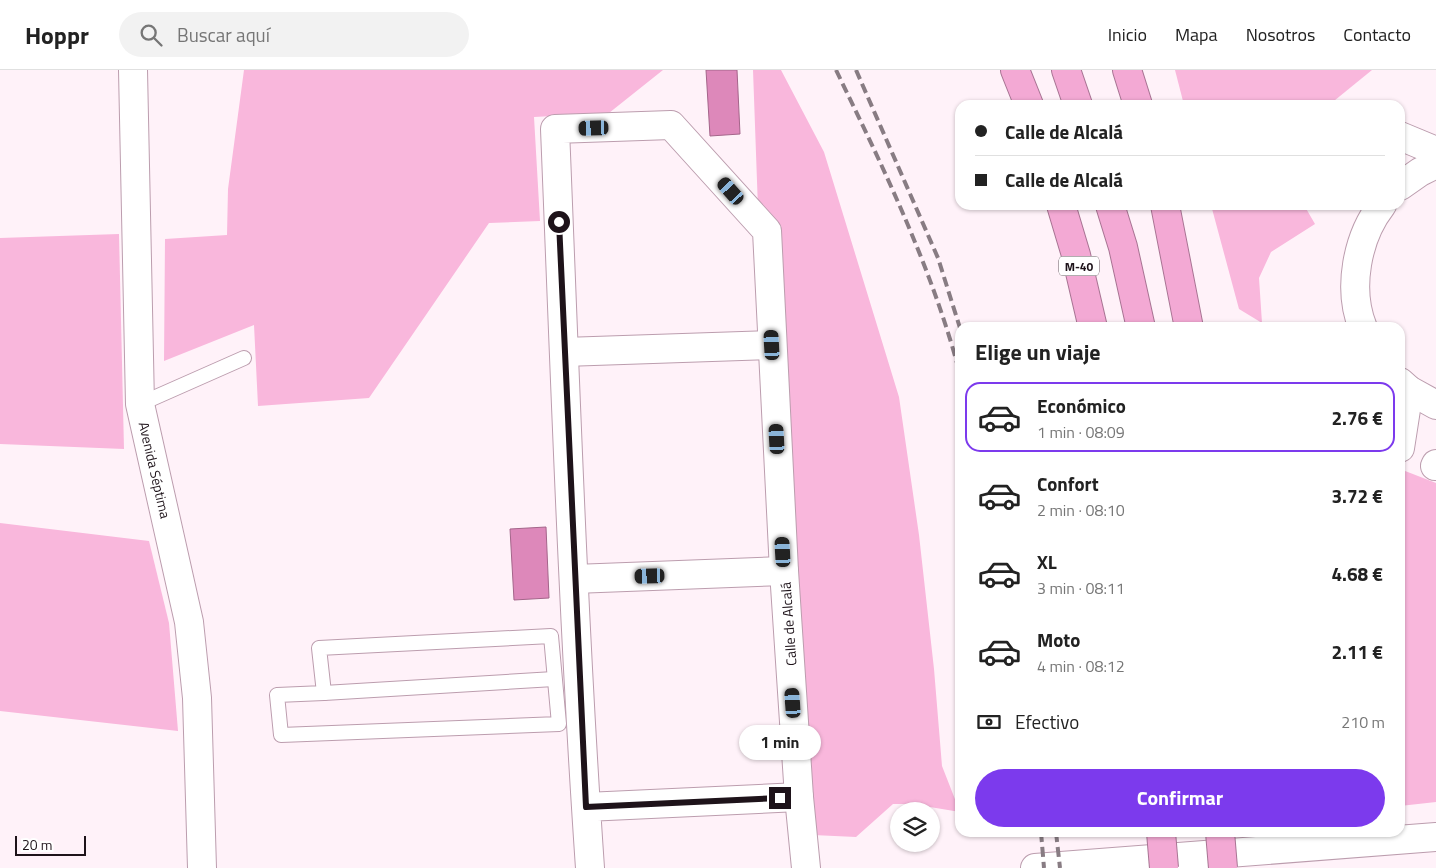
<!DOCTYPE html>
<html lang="es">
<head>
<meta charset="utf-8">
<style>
  body { margin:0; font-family:"Titillium Web",sans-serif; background:#f2f2f2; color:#222; height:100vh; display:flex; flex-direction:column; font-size:19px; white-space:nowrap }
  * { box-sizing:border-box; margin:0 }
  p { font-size:16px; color:#767676 }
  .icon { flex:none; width:28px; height:28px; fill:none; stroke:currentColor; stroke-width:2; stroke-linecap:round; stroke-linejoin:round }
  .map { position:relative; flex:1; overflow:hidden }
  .drawer { position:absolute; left:955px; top:252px; width:450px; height:515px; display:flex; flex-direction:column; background:#fff; border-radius:15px; box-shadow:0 1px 4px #0004 }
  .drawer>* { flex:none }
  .guide { position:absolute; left:955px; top:30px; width:450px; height:110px; border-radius:15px; box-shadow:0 1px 4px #0004; display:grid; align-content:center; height:110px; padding:0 20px; background:#fff }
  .tools { position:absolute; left:890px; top:732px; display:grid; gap:10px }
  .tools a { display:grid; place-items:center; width:50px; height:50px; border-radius:50%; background:#fff; box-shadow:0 1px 4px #0004; font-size:25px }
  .scale { position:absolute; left:15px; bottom:12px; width:71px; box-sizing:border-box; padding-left:5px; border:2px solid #1e131a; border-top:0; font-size:14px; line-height:18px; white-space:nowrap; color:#1e131a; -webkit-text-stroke:4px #fff; paint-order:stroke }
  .end { position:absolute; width:22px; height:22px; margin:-11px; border:6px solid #1e131a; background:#fff; box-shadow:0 0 0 2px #fff }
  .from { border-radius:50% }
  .bubble { position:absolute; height:35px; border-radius:18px; background:#fff; box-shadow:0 1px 4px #0004; font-size:16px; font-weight:700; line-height:35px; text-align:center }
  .car { position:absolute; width:15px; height:30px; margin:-15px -8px; border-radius:6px; box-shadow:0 0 4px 1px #0007; background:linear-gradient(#222 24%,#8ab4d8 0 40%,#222 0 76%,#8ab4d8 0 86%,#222 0) }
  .guide b { display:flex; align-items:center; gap:18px; height:48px; font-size:19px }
  .guide b+b { border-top:1px solid #e0e0e0 }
  .guide i { width:12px; height:12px; background:#222 }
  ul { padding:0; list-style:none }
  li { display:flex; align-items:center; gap:15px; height:70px; margin:0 10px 8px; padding:0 10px; border:2px solid transparent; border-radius:15px }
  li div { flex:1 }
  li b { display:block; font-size:19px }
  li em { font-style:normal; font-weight:700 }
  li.selected { border-color:#7c3aed }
  li>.icon { width:45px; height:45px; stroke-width:1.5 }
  h2 { padding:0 20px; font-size:22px; line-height:60px }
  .pay { display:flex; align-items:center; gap:12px; height:55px; padding:0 20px; font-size:19px }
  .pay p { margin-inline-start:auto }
  .cta { display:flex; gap:10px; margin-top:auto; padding:10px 20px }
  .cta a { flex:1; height:58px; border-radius:30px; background:#7c3aed; color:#fff; font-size:20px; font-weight:700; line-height:58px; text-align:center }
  header { display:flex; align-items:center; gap:30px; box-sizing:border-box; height:70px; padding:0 25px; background:#fff; border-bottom:1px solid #e0e0e0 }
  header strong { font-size:24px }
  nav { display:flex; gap:28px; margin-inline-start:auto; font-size:18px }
  .search { width:350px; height:45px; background:#f2f2f2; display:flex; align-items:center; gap:12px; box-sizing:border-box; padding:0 18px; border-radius:28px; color:#767676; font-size:19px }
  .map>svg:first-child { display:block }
  .green { fill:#f9b7dc }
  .water { fill:#dd88ba; stroke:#a4658a }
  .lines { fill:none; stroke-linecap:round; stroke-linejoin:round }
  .lane-casing { stroke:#bc9dae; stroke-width:16 }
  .street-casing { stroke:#bc9dae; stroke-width:30 }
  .highway-casing { stroke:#a87493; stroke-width:30 }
  .lane { stroke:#fff; stroke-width:14 }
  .street { stroke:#fff; stroke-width:28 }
  .highway { stroke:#f3a9d4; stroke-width:28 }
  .rail { stroke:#887c83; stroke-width:4; stroke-dasharray:10 5; stroke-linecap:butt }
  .highway-bridge-casing { stroke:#a87493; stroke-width:30; stroke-linecap:butt }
  .highway-bridge { stroke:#f3a9d4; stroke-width:28 }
  .route { stroke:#1e131a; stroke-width:6 }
  .labels { text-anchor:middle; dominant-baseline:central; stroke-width:4; stroke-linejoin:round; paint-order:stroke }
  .shield { fill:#fff; stroke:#625a5f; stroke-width:1 }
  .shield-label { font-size:12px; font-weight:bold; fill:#1e131a }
  .street-label { font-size:14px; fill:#1e131a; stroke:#fff }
</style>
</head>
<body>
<header>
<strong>Hoppr</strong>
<div class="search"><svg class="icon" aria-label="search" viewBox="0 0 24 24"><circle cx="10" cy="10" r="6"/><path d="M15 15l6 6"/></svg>Buscar aquí</div>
<nav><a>Inicio</a><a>Mapa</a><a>Nosotros</a><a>Contacto</a></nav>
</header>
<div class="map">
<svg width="1436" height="798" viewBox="0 0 1436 798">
  <rect width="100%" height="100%" fill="#fff2f9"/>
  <g class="green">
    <polygon points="244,0 663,0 609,43 534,47 540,151 489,153 369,328 258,336 254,255 164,291 165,169 227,165 228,119"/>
    <polygon points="753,0 781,0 824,82 899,327 919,465 934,599 942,696 960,742 912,734 893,734 856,767 813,765 758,139"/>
    <polygon points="1175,0 1372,0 1329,35 1184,35"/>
    <polygon points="1211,135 1304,135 1315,154 1271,182 1259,208 1262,253 1239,239"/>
    <polygon points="119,164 124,379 0,374 0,168"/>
    <polygon points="1400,399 1436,413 1436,732 1400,736"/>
    <polygon points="0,453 149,471 169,553 178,661 0,641"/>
  </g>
  <g class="water">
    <polygon points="706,0 737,0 740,64 710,66"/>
    <polygon points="546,457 549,528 514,530 510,459"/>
  </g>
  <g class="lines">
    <g class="lane-casing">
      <g id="lane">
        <polyline points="140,334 244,288"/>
        <polygon points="551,566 559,654 281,665 277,625 324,623 319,578"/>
        <polyline points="324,623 554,609"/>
      </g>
    </g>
    <g class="street-casing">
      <g id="street">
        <polyline points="133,0 140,334 189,552 197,628 202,798"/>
        <polyline points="1400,66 1436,81"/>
        <polyline points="1400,116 1420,102 1436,94"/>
        <path d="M1363,258C1347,219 1357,167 1382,135"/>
        <polyline points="564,282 772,275"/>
        <polyline points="1400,312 1409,320 1436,335"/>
        <polyline points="1400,378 1409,320"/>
        <polyline points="1435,396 1436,394"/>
        <polyline points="574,509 784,501"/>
        <polyline points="799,727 806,798"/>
        <path d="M586,737L799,727L784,501L767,161L671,55L555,59C565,305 573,552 590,798"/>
        <polyline points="1035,798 1436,767"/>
      </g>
    </g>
    <g class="highway-casing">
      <g id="highway">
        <polyline points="1015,0 1029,35"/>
        <polyline points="1066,0 1078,35"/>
        <polyline points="1127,0 1138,35"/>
        <polyline points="1061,135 1076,185 1093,258"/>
        <polyline points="1110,135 1123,177 1141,258"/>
        <polyline points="1165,135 1189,258"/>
      </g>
    </g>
    <use href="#lane" class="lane"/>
    <use href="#street" class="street"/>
    <use href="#highway" class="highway"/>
    <g class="rail">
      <path d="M836,0C884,99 932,198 960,304"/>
      <polyline points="856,0 938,188 960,258"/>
      <polyline points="1041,762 1044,798"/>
      <polyline points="1056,762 1060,798"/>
    </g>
    <g class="highway-bridge-casing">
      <g id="highway-bridge">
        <polyline points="1161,762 1164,798"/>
        <polyline points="1220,762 1223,798"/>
      </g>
    </g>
    <use href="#highway-bridge" class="highway-bridge"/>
  </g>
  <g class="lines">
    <polyline class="route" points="559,152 586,737 780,728"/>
  </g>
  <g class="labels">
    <rect class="shield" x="1059" y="186.5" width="40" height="19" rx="4"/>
    <g class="shield-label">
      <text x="1079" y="196">M-40</text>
    </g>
    <g class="street-label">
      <text transform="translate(155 400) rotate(77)">Avenida Séptima</text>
      <text transform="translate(788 554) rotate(-94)">Calle de Alcalá</text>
    </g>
  </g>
</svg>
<div class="tools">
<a><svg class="icon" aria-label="layers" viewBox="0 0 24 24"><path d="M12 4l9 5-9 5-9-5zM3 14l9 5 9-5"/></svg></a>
</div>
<div class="scale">20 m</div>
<i class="end from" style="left:559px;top:152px"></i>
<i class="end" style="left:780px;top:728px"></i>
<div class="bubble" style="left:739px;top:655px;width:82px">1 min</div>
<i class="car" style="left:594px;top:58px;rotate:268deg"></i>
<i class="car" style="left:731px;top:121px;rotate:318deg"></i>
<i class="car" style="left:772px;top:275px;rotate:357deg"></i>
<i class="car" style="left:777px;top:369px;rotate:357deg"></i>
<i class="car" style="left:783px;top:482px;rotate:357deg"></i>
<i class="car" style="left:650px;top:506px;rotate:268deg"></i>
<i class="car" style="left:793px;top:633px;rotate:356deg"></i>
<div class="guide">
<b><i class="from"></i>Calle de Alcalá</b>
<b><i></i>Calle de Alcalá</b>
</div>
<section class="drawer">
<h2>Elige un viaje</h2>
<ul>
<li class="selected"><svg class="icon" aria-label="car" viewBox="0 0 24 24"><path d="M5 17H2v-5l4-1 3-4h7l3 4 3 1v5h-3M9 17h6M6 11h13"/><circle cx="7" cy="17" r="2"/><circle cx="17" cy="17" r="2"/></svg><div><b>Económico</b><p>1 min · 08:09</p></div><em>2.76 €</em></li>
<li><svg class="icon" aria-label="car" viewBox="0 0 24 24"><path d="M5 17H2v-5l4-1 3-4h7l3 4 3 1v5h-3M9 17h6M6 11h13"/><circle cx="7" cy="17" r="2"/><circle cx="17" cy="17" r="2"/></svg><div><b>Confort</b><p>2 min · 08:10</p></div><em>3.72 €</em></li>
<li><svg class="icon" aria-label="car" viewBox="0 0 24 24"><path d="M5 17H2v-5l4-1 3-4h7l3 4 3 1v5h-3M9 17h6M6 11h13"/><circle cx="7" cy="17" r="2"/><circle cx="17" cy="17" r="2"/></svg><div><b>XL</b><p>3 min · 08:11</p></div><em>4.68 €</em></li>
<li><svg class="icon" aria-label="car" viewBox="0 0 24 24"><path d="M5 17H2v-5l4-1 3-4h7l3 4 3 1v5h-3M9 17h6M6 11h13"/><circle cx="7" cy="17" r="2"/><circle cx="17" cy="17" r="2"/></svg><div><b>Moto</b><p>4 min · 08:12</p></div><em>2.11 €</em></li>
</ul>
<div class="pay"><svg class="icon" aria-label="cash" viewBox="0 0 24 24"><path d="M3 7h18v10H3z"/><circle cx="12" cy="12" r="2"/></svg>Efectivo<p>210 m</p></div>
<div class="cta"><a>Confirmar</a></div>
</section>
</div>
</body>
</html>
